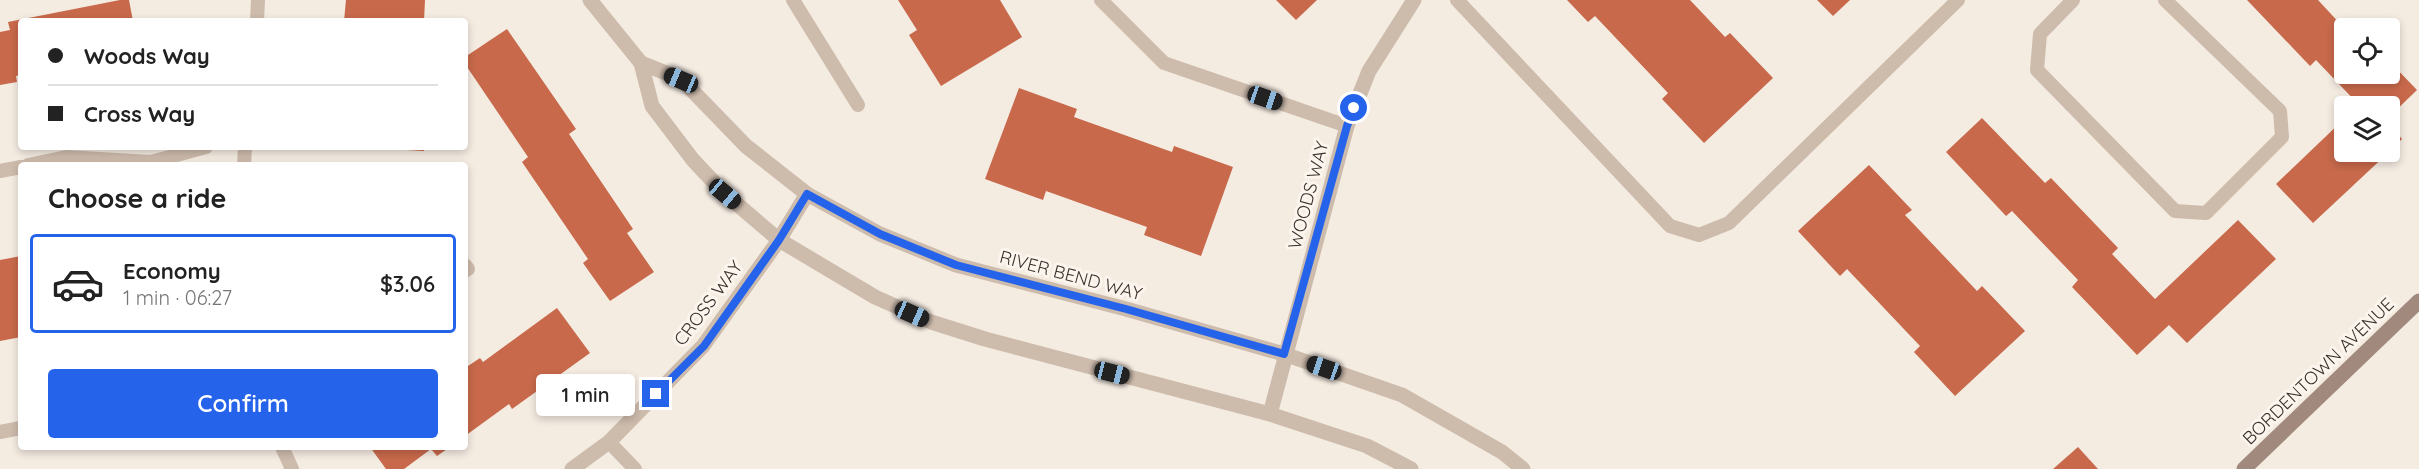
<!DOCTYPE html>
<html lang="en">
<head>
<meta charset="utf-8">
<style>
  body { margin:0; font-family:Quicksand,sans-serif; background:#f2f2f2; color:#222; height:100vh; display:flex; flex-direction:column; font-size:22px; white-space:nowrap }
  * { box-sizing:border-box; margin:0 }
  p { font-size:20px; color:#767676 }
  .icon { flex:none; width:33px; height:33px; fill:none; stroke:currentColor; stroke-width:2; stroke-linecap:round; stroke-linejoin:round }
  .map { position:relative; flex:1; overflow:hidden }
  .side { position:absolute; left:18px; top:162px; width:450px; height:288px; display:flex; flex-direction:column; background:#fff; border-radius:6px; box-shadow:0 3px 9px #0003 }
  .side>* { flex:none }
  .hud { position:absolute; left:18px; top:18px; width:450px; height:132px; border-radius:6px; box-shadow:0 3px 9px #0003; display:grid; align-content:center; height:132px; padding:0 30px; background:#fff }
  .controls { position:absolute; left:2334px; top:18px; display:grid; gap:12px }
  .controls a { display:grid; place-items:center; width:66px; height:66px; border-radius:6px; background:#fff; box-shadow:0 3px 9px #0003; font-size:30px }
  .end { position:absolute; width:27px; height:27px; margin:-14px; border:8px solid #2563eb; background:#fff; box-shadow:0 0 0 3px #fff }
  .from { border-radius:50% }
  .bubble { position:absolute; height:42px; border-radius:6px; background:#fff; box-shadow:0 3px 9px #0003; font-size:20px; font-weight:600; line-height:42px; text-align:center }
  .car { position:absolute; width:18px; height:36px; margin:-18px -9px; border-radius:8px; box-shadow:0 0 4px 2px #0007; background:linear-gradient(#222 24%,#8ab4d8 0 40%,#222 0 76%,#8ab4d8 0 86%,#222 0) }
  .hud b { display:flex; align-items:center; gap:21px; height:57px; font-size:22px }
  .hud b+b { border-top:2px solid #e0e0e0 }
  .hud i { width:15px; height:15px; background:#222 }
  ul { padding:0; list-style:none }
  li { display:flex; align-items:center; gap:18px; height:99px; margin:0 12px 9px; padding:0 18px; border:3px solid transparent; border-radius:6px }
  li div { flex:1 }
  li b { display:block; font-size:22px }
  li em { font-style:normal; font-weight:600 }
  li.selected { border-color:#2563eb }
  li>.icon { width:54px; height:54px; stroke-width:1.5 }
  h2 { padding:0 30px; font-size:27px; line-height:72px }
  .action { display:flex; gap:12px; margin-top:auto; padding:12px 30px }
  .action a { flex:1; height:69px; border-radius:6px; background:#2563eb; color:#fff; font-size:24px; font-weight:600; line-height:69px; text-align:center }
  .map>svg:first-child { display:block }
  .building { fill:#c8694b }
  .lines { fill:none; stroke-linecap:round; stroke-linejoin:round }
  .lane { stroke:#cdbbac; stroke-width:14 }
  .street { stroke:#cdbbac; stroke-width:15 }
  .secondary { stroke:#a18a7d; stroke-width:15 }
  .route { stroke:#2563eb; stroke-width:8 }
  .labels { text-anchor:middle; dominant-baseline:central; stroke-width:6; stroke-linejoin:round; paint-order:stroke }
  .street-label { font-size:18px; fill:#3b302b; stroke:#fbf5ee }
</style>
</head>
<body>
<div class="map">
<svg width="2419" height="469" viewBox="0 0 2419 469">
  <rect width="100%" height="100%" fill="#f4ebe1"/>
  <g class="building">
    <polygon points="120,0 129,0 133,21 21,21 21,75 16,76 17,82 0,85 0,32 10,30 8,22"/>
    <polygon points="346,0 425,0 424,21 344,21"/>
    <polygon points="898,0 1000,0 1022,37 941,86 909,35 917,30"/>
    <polygon points="1276,0 1317,0 1296,20"/>
    <polygon points="1567,0 1690,0 1725,37 1730,33 1773,78 1704,143 1662,99 1668,93 1595,16 1588,22"/>
    <polygon points="1817,0 1850,0 1833,16"/>
    <polygon points="2247,0 2318,0 2344,28 2352,22 2358,28 2344,28 2344,74 2390,74 2390,62 2417,90 2390,116 2390,106 2358,106 2359,105 2316,60 2310,66"/>
    <polygon points="507,29 576,129 569,134 633,229 627,233 654,272 610,301 583,263 588,259 522,162 528,157 465,64 465,57"/>
    <polygon points="1019,88 1077,109 1074,117 1172,152 1174,146 1233,167 1201,256 1144,235 1147,227 1046,191 1043,200 985,179"/>
    <polygon points="1982,118 2045,183 2051,178 2118,248 2112,254 2155,299 2238,220 2276,259 2187,343 2169,325 2137,355 2072,287 2078,280 2012,211 2006,216 1946,152"/>
    <polygon points="2344,119 2344,152 2389,152 2313,223 2276,184"/>
    <polygon points="2390,125 2402,139 2390,151"/>
    <polygon points="388,147 424,147 424,151 388,149"/>
    <polygon points="1869,165 1912,210 1905,215 1977,291 1982,286 2025,331 1955,396 1914,352 1920,346 1847,269 1840,276 1798,231"/>
    <polygon points="21,256 21,337 0,341 0,260"/>
    <polygon points="557,308 590,353 512,409 509,404 465,436 465,368 480,358 483,362"/>
    <polygon points="370,447 450,447 437,456 431,449 404,469 386,469"/>
    <polygon points="2078,447 2098,469 2053,469"/>
  </g>
  <g class="lines">
    <g class="lane">
      <polyline points="793,0 858,105"/>
      <polyline points="1101,0 1164,63 1347,126"/>
      <polyline points="1457,0 1670,226 1699,235 1729,223 1958,0"/>
      <polyline points="2073,0 2040,34 2037,70 2175,211 2206,213 2282,137 2280,111 2165,0"/>
      <polyline points="257,21 258,0"/>
      <polyline points="28,165 66,157 151,162 206,147"/>
      <polyline points="244,165 245,147"/>
      <polyline points="0,171 21,167"/>
      <polyline points="465,265 468,269 465,271"/>
      <polyline points="0,432 21,428"/>
      <polyline points="609,442 635,469"/>
      <polyline points="282,447 292,469"/>
    </g>
    <g class="street">
      <polyline points="590,0 641,63 652,106 693,160 725,194 779,240 875,297 931,322 985,339 1270,414 1367,446 1411,469"/>
      <polyline points="641,63 681,79 746,146 807,194 880,234 956,265 1126,309 1284,354 1402,395 1502,452 1523,469"/>
      <polyline points="1270,414 1347,126 1369,71 1414,0"/>
      <polyline points="572,469 609,442 703,346 779,240 807,194"/>
    </g>
    <polyline class="secondary" points="2244,469 2419,301"/>
  </g>
  <g class="lines">
    <polyline class="route" points="656,394 704,346 779,240 807,194 880,234 956,265 1126,309 1284,354 1347,126 1354,108"/>
  </g>
  <g class="labels">
    <g class="street-label">
      <text transform="translate(1308 195) rotate(-75)">WOODS WAY</text>
      <text transform="translate(1071 275) rotate(15)">RIVER BEND WAY</text>
      <text transform="translate(708 303) rotate(-53)">CROSS WAY</text>
      <text transform="translate(2318 371) rotate(-44)">BORDENTOWN AVENUE</text>
    </g>
  </g>
</svg>
<div class="controls">
<a><svg class="icon" aria-label="locate" viewBox="0 0 24 24"><circle cx="12" cy="12" r="6"/><path d="M12 2v4M12 18v4M2 12h4M18 12h4"/></svg></a>
<a><svg class="icon" aria-label="layers" viewBox="0 0 24 24"><path d="M12 4l9 5-9 5-9-5zM3 14l9 5 9-5"/></svg></a>
</div>
<i class="end from" style="left:1354px;top:108px"></i>
<i class="end" style="left:656px;top:394px"></i>
<div class="bubble" style="left:536px;top:374px;width:99px">1 min</div>
<i class="car" style="left:681px;top:80px;rotate:293deg"></i>
<i class="car" style="left:1265px;top:98px;rotate:109deg"></i>
<i class="car" style="left:725px;top:194px;rotate:130deg"></i>
<i class="car" style="left:912px;top:314px;rotate:114deg"></i>
<i class="car" style="left:1324px;top:368px;rotate:289deg"></i>
<i class="car" style="left:1112px;top:373px;rotate:104deg"></i>
<div class="hud">
<b><i class="from"></i>Woods Way</b>
<b><i></i>Cross Way</b>
</div>
<section class="side">
<h2>Choose a ride</h2>
<ul>
<li class="selected"><svg class="icon" aria-label="car" viewBox="0 0 24 24"><path d="M5 17H2v-5l4-1 3-4h7l3 4 3 1v5h-3M9 17h6M6 11h13"/><circle cx="7" cy="17" r="2"/><circle cx="17" cy="17" r="2"/></svg><div><b>Economy</b><p>1 min · 06:27</p></div><em>$3.06</em></li>
</ul>
<div class="action"><a>Confirm</a></div>
</section>
</div>
</body>
</html>
